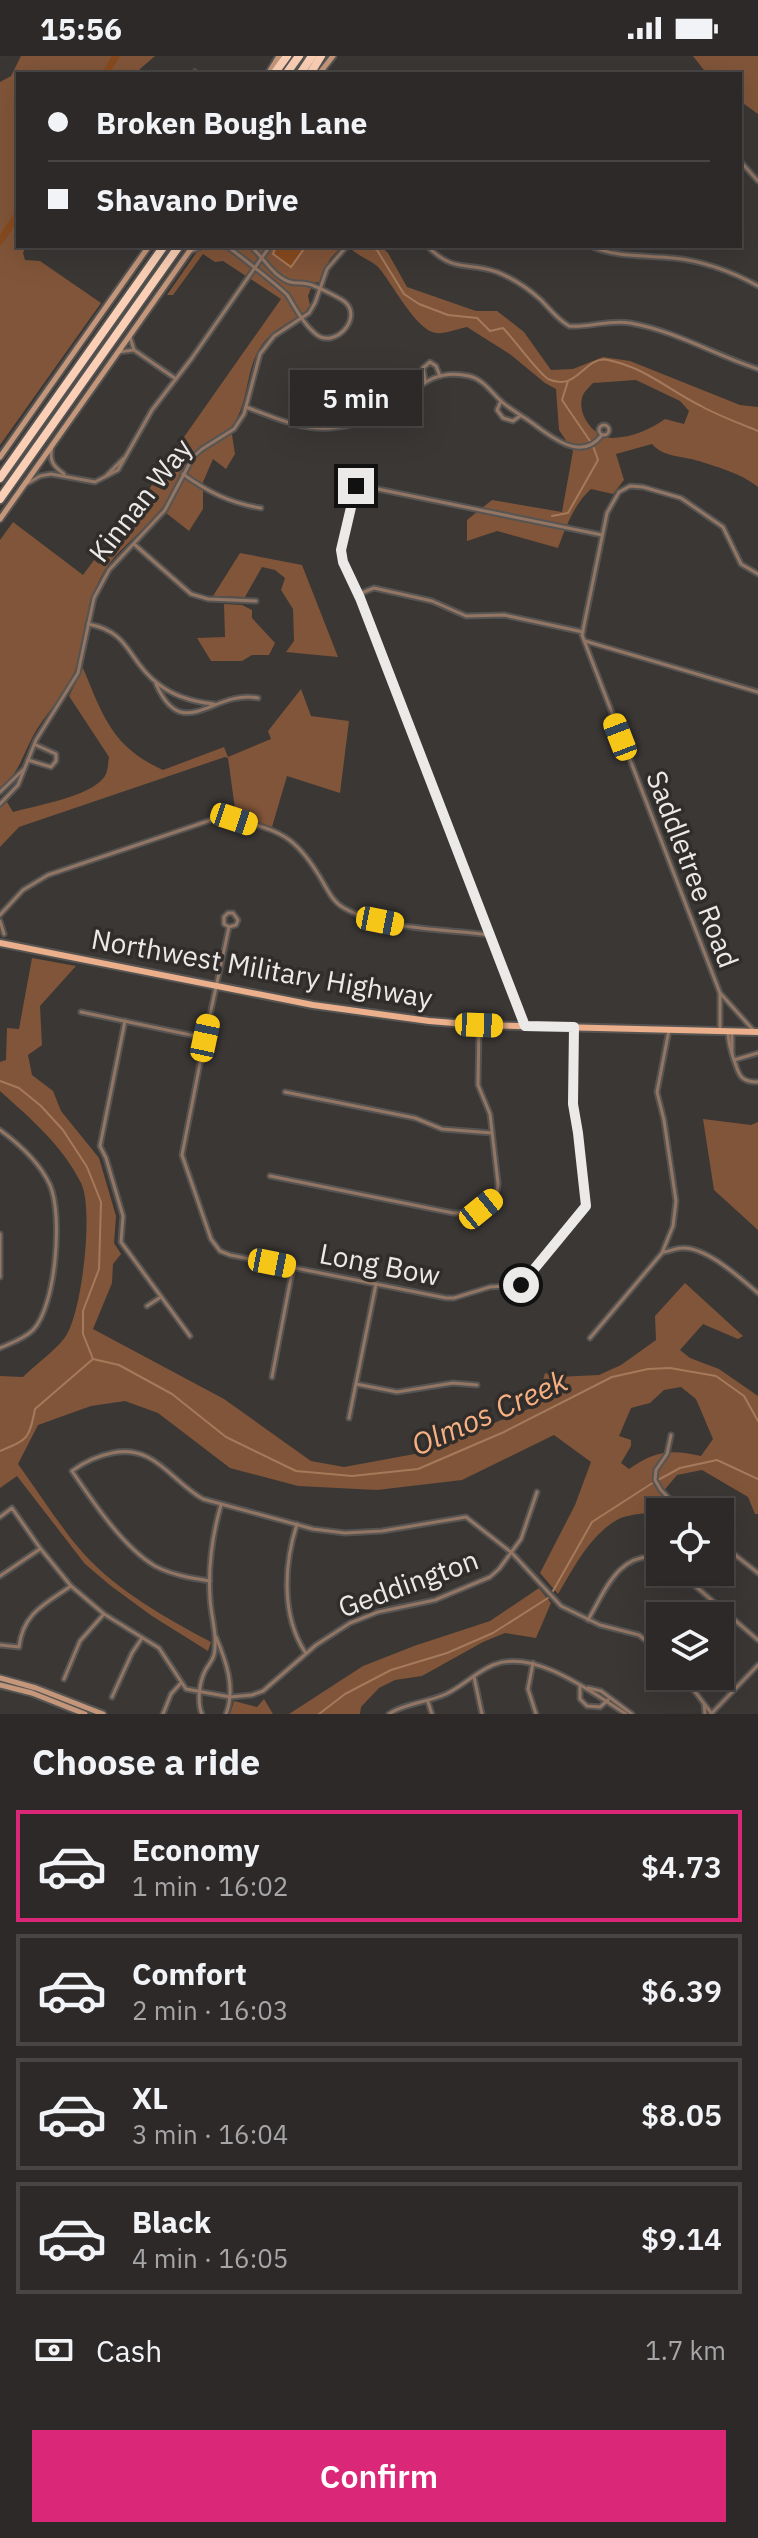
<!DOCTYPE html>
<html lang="en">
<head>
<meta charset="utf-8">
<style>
  body { margin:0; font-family:"IBM Plex Sans",sans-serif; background:#383534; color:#f1f3f6; height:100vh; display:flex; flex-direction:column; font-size:30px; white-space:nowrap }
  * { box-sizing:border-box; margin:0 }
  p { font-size:26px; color:#a6a6a8 }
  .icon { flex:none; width:44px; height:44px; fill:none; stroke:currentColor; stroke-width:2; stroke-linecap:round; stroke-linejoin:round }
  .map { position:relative; height:1658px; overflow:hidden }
  .panel { display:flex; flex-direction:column; background:#2c2928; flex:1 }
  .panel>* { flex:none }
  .hud { position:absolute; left:16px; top:16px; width:726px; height:176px; border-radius:0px; box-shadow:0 8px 32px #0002,0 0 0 2px #484545; display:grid; align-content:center; height:176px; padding:0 32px; background:#2c2928 }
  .fabs { position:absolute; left:646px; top:1442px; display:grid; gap:16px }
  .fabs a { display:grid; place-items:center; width:88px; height:88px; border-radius:0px; background:#2c2928; box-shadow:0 8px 32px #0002,0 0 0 2px #484545; font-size:40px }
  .end { position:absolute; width:36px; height:36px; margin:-18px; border:10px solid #eceae9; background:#111; box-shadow:0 0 0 4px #111 }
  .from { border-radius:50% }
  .bubble { position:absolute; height:56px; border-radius:0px; background:#2c2928; box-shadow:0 8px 32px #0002,0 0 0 2px #484545; font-size:26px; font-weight:600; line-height:56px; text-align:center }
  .car { position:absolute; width:24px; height:48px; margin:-24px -12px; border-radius:10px; box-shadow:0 0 6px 2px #0007; background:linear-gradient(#f5c518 24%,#345 0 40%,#f5c518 0 76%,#345 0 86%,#f5c518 0) }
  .hud b { display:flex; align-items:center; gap:28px; height:76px; font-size:30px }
  .hud b+b { border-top:2px solid #484545 }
  .hud i { width:20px; height:20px; background:#f1f3f6 }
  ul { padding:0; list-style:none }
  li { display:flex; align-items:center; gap:24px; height:112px; margin:0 16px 12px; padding:0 16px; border:4px solid #484545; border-radius:0px }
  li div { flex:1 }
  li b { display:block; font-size:30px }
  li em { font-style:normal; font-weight:600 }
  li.active { border-color:#db2777 }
  li>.icon { width:72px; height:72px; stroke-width:1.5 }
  h2 { padding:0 32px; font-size:36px; line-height:96px }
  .pay { display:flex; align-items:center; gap:20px; height:88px; padding:0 32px; font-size:30px }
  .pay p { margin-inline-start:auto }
  .cta { display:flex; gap:16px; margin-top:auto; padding:16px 32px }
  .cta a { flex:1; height:92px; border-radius:0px; background:#db2777; color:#fff; font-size:32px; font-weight:600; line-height:92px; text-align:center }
  .status { display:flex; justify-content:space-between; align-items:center; height:56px; padding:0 40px; background:#2c2928; direction:ltr }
  .status svg { height:22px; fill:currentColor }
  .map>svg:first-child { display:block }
  .green { fill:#815539; fill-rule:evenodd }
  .water { fill:#874a1e; stroke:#a57a5b; stroke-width:2 }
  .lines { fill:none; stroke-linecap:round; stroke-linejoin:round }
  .stream { stroke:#a57a5b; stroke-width:2 }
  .river { stroke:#874a1e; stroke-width:7 }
  .minor-casing { stroke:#565452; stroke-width:7 }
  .secondary-casing { stroke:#565452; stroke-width:9 }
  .primary-casing { stroke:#565452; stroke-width:10 }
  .motorway-casing { stroke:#565452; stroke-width:12 }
  .minor { stroke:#927563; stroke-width:3 }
  .secondary { stroke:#c4967a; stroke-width:5 }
  .primary { stroke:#ebb08b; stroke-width:6 }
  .motorway { stroke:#facfb5; stroke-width:8 }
  .route { stroke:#eceae9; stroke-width:10 }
  .labels { text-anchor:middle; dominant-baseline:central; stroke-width:7; stroke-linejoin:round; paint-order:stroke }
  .street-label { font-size:28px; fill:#eceae9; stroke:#302d2b }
  .water-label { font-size:30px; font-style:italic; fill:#f8b082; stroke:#302d2b }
</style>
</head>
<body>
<div class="status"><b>15:56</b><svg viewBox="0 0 49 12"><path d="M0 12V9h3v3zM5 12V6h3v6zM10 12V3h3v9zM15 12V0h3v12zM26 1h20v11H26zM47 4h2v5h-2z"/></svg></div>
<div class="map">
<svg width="758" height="1658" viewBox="0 0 758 1658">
  <rect width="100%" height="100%" fill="#3a3735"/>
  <g class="green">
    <polygon points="21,0 155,0 140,13 138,18 18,18 18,190 26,190 23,197 25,204 40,205 101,247 0,389 0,26 11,20"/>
    <polygon points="693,0 758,0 758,58 740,45 740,18 707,18"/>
    <path d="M201,190H258L267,199L274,190H342L330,203L319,226L313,227L308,240L310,249L306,255C293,265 275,272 265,285C244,309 251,346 231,372L235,398L226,413L213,403L203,426V453L189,475L161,453C143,477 115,494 101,521C84,553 87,577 77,609C69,636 45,657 32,682C21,703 19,717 0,733V484L13,466L83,519L94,504L99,508L184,381L281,243L223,205L215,206L203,198L173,239H167Z"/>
    <path d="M348,190H380L388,197L407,231L476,255H497L524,276L551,314L573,313L603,301L630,305L740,349L758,351V431C741,417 719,412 699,405C682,400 663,401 652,388L616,398L624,424L613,438L591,433C574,448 566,471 558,492L497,475L467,485V464L492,444L562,456L573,395L559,374L556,333L545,327L511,299L467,271C457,273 445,278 436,277C416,275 391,225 378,211C371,204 357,200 348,190ZM636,324L680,345L689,355L684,368L665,363C649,374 633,381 613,382C593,382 574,355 584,337C587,333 590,330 593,327Z"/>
    <polygon points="240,497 302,509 338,601 286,596 294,585 293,553 281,534 285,522 275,514 262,511 245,541 213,540"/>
    <polygon points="224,548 242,549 252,554 252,562 275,587 269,599 252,599 242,605 211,605 197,582 225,581"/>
    <path d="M83,612C103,660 112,691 163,714L224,691L228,701L271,683L268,675L301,633L311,660L349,665L340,737L287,720L272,771L236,760L228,702L225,701L19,771L0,791V751L7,746L13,756C37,749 91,741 105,720C108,715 108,707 109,701L69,640Z"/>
    <path d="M32,902L76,910L40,950L42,989L28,999L32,1019L53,1035L61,1055L99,1102L116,1160L114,1187L121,1198L113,1208L112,1227L93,1273L224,1343L311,1405L344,1411L420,1397L536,1350L545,1317L557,1321L599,1319L621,1309L656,1284L655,1260L685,1227L743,1280L738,1283L703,1268L680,1294L690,1302L719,1313L758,1340V1458H755L748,1441L702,1414L677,1419L661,1438L680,1456C664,1456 631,1456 617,1464C589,1480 574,1512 558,1538L540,1517L575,1449L591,1406L554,1379L462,1424L377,1434L298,1430L230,1412L158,1357L125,1345L91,1350L38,1369L18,1408C40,1438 60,1471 84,1498C119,1536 166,1562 211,1586L208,1595L152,1560L111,1530L85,1508L17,1420L0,1432V1320L23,1321C35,1309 59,1292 67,1278C82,1253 94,1153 81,1127C62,1089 31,1063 0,1035V1006L6,1004L7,972L19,973ZM681,1331L696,1343L713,1383L701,1400C671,1393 654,1395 629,1413L621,1407L631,1390V1384L619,1380L631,1352L650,1347L664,1334Z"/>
    <polygon points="703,1063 751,1069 758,1066 758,1174 714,1134"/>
    <polygon points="539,1532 551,1547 536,1582 505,1577 483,1586 422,1620 395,1624 379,1632 361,1651 360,1658 289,1658 363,1610 414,1590 490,1565"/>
    <polygon points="264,1643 273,1658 230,1658 234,1645 257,1651"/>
  </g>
  <polygon class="water" points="276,190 306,190 291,211 273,198"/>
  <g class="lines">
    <g class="stream">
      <path d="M368,190L377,194L404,238L419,248L448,259L477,262L490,275L503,272C514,283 538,317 548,323C578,337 584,299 608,304C644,311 669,334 701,350C719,360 739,367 758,375"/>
      <polyline points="568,325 562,344 590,385"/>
      <polyline points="552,460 568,457 598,404 593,390"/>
      <polyline points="0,1025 19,1032 41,1050 63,1074 87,1111 101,1146 99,1213 83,1255 83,1278 93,1303"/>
      <path d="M0,1395C28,1383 29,1384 35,1353L93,1303L119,1309L172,1338L226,1381L296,1415L352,1420L418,1413L504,1376L612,1321L648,1313L670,1312L716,1320L744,1340L758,1365"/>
      <polyline points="658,1424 680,1412 717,1404 758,1423"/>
      <polyline points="553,1535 592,1466 654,1426"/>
      <polyline points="319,1658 345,1638 391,1614 447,1597 493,1577 548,1542"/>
    </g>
    <g class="river">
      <polyline points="105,18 116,0"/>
      <polyline points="0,185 18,158"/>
    </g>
    <g class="minor-casing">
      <g id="minor">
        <polyline points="194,18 195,16"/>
        <polyline points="740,105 758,125"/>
        <path d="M226,190C233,194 285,235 288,240C296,253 304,269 317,279C335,292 362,263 346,247C343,243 314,229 308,228C302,226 296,228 290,226C272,220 264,201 250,190"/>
        <path d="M427,190C455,218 467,205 497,216C512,222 529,233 541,244C550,253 557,263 569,270C589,272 609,263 630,267C676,275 715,299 758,313"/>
        <path d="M591,190C615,202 648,199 673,202C704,205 731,215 758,230"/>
        <polyline points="191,195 204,190"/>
        <polyline points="130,281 134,294 176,323"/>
        <polyline points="118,296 134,294"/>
        <polyline points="425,324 423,312 430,306 436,310 440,320"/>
        <polyline points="501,345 497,354 503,362 513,365 520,360"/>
        <path d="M246,351C273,361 300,374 329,372C349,371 370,364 387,354C416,336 430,311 469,320C483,323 492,337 502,346C510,353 519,358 528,364C548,378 580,408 602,379"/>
        <circle cx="604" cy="374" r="5"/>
        <path d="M52,391C49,405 53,410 64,418"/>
        <path d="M183,418C208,436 230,447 261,452"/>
        <polyline points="107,419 124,402"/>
        <polyline points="28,427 40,420 51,418 95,426 118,414 152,354 192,302 270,190"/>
        <polyline points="134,488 191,538 208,543 256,545"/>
        <polyline points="359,538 374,532 432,545 466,560 504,559 583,576"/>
        <path d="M88,568C131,576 127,604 157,627C174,641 194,646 214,648"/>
        <polyline points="585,585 758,636"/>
        <path d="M156,628C183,689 213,633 258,642"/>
        <polyline points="28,704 51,711 56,705 56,698 36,689"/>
        <polyline points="0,736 24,713"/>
        <polyline points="0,748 18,729 36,684 78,617 94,542 109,514 165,454 193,401 202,393 234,373 244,358 260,298 274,280 309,257 315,247 327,213 347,190"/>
        <path d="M0,859L23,834L48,819L214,763C233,761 269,771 285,781C298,789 310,805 318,818C326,830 331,845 344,852C382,874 446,873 490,879"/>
        <polyline points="0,865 4,878"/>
        <polyline points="229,871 224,868 224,861 228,857 233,857 238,864 236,869 229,871 205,982 182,1099 211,1183 220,1195 230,1199 446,1242 454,1242 490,1231 521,1229 586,1150 578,1077 573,1048 574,971"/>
        <polyline points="720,937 755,976"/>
        <polyline points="81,956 205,982"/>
        <polyline points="125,965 100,1090 106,1102 123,1160 121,1186 190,1280"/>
        <polyline points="525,970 360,542 343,506 341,494 354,433 358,429 602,479"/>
        <polyline points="720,975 720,937 582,579 607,457 619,436 630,430 643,431 681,442 723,471 741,508 758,518"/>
        <path d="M728,975C728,986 730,991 733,1001C739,1017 738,1026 758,1026"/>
        <polyline points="732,997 732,977"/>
        <polyline points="734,1004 758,997"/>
        <polyline points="285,1036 415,1062 442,1073 492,1077"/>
        <path d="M0,1074C19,1088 40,1107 50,1129C63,1159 56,1250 33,1274C24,1283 11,1287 0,1292"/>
        <path d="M270,1120L453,1157C473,1158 498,1150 498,1127L490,1058L478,1029L479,969"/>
        <polyline points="0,1178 0,1221"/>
        <path d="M664,1196C670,1195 677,1192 682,1192C707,1191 740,1222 758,1237"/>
        <polyline points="147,1250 161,1241"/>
        <polyline points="590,1282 662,1197 673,1170 676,1145 664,1064 657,1036 669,974"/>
        <polyline points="272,1321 293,1211"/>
        <polyline points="356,1328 397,1336 453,1327 477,1329"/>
        <polyline points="349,1362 376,1228"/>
        <polyline points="671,1379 667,1398 656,1414 655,1424 661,1434 682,1456"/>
        <polyline points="0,1461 12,1452 40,1492 71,1530 104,1558 159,1592 186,1633 230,1641 252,1639 263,1635 316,1589 350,1567 378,1556 435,1544 490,1521 499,1513 521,1483 537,1436"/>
        <path d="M297,1468C284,1508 281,1559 305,1596"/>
        <polyline points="720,1487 758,1517"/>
        <polyline points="679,1516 758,1584"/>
        <polyline points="0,1520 40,1493"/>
        <path d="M210,1525C191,1522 172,1519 155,1510C123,1491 93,1446 72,1415C84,1406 97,1400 112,1397C154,1388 170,1424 203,1443L313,1473L345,1477L382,1475L466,1461L512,1497L561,1550L600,1569L639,1579L660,1596"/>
        <path d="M588,1564C605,1535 619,1494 660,1502"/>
        <path d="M216,1581C226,1605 236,1632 226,1658"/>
        <path d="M0,1589L19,1591C23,1557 45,1548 71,1530"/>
        <polyline points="533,1607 528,1633 536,1658"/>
        <polyline points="683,1620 712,1658"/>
        <polyline points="474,1621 482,1658"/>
        <polyline points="64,1623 80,1585 103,1559"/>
        <polyline points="580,1629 580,1643 587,1650 600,1651 608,1644"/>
        <polyline points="588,1632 601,1635 632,1658"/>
        <polyline points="112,1641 132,1597 142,1582"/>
        <polyline points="428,1646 432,1658"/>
        <polyline points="704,1648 705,1658"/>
        <polyline points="163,1658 171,1638 181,1627"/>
        <path d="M202,1658C197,1647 199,1627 205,1615C208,1609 212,1606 214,1599C218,1580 211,1561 210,1542C208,1510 212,1480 221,1449"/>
        <path d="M389,1658C402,1648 429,1646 446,1638C463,1630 476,1616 493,1609C535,1592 592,1637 626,1658"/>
        <polyline points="711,1658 758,1609"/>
      </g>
    </g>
    <g class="secondary-casing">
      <g id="secondary">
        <polyline points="268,18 279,0"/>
        <polyline points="319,18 333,0"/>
        <polyline points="0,401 149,190"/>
        <polyline points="0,463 193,190"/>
        <polyline points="0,1622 36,1632 103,1658"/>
        <polyline points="0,1629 32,1637 85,1658"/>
      </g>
    </g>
    <g class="primary-casing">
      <polyline id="primary" points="0,887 313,949 429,965 479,969 758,976"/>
    </g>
    <g class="motorway-casing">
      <g id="motorway">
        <polyline points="274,18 287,0"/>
        <polyline points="286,18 299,0"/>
        <polyline points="300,18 312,0"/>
        <polyline points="310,18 321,0"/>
        <polyline points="0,422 164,190"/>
        <polyline points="0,443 179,190"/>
      </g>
    </g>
    <use href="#minor" class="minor"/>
    <use href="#secondary" class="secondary"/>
    <use href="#primary" class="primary"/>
    <use href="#motorway" class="motorway"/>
  </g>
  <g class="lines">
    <polyline class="route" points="356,430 341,494 343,506 360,542 525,970 574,971 573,1048 578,1077 586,1150 521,1229"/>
  </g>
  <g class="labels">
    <g class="street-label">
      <text transform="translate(140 444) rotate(-52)">Kinnan Way</text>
      <text transform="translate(693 813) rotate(69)">Saddletree Road</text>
      <text transform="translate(262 912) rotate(10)">Northwest Military Highway</text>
      <text transform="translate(380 1208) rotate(11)">Long Bow</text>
      <text transform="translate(408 1527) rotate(-20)">Geddington</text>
    </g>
    <g class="water-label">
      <text transform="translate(489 1356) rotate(-24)">Olmos Creek</text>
    </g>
  </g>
</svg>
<div class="fabs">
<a><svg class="icon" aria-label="locate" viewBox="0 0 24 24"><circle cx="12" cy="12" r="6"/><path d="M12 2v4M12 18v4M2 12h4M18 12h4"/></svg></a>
<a><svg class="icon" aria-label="layers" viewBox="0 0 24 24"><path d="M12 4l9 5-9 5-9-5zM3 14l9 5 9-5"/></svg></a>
</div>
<i class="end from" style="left:521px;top:1229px"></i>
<i class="end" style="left:356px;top:430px"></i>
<div class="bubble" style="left:290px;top:314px;width:132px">5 min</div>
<i class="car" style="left:620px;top:681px;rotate:339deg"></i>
<i class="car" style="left:234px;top:763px;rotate:108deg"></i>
<i class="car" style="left:380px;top:865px;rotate:101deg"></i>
<i class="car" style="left:479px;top:969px;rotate:92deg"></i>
<i class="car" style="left:205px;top:982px;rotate:12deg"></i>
<i class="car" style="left:481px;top:1153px;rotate:51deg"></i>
<i class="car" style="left:272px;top:1207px;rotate:101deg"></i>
<div class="hud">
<b><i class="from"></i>Broken Bough Lane</b>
<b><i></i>Shavano Drive</b>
</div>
</div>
<section class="panel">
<h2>Choose a ride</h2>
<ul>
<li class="active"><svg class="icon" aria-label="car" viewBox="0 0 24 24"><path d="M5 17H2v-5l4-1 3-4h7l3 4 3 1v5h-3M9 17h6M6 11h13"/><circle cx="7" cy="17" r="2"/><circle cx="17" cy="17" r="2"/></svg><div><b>Economy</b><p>1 min · 16:02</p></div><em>$4.73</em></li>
<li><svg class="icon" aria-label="car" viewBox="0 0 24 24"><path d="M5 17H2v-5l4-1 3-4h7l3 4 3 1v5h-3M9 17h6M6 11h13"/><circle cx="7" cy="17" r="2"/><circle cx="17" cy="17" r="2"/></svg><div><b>Comfort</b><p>2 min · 16:03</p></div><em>$6.39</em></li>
<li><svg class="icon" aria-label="car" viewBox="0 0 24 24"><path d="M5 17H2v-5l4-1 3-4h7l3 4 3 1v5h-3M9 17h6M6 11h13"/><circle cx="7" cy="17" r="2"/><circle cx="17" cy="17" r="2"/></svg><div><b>XL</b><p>3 min · 16:04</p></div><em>$8.05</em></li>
<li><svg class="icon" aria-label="car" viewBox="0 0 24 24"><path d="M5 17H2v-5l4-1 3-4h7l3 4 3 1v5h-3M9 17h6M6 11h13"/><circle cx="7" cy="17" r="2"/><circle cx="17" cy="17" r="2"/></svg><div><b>Black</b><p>4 min · 16:05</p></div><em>$9.14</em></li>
</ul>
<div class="pay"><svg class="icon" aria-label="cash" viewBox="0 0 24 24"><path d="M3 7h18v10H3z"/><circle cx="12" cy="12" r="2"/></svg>Cash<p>1.7 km</p></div>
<div class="cta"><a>Confirm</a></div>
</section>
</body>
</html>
